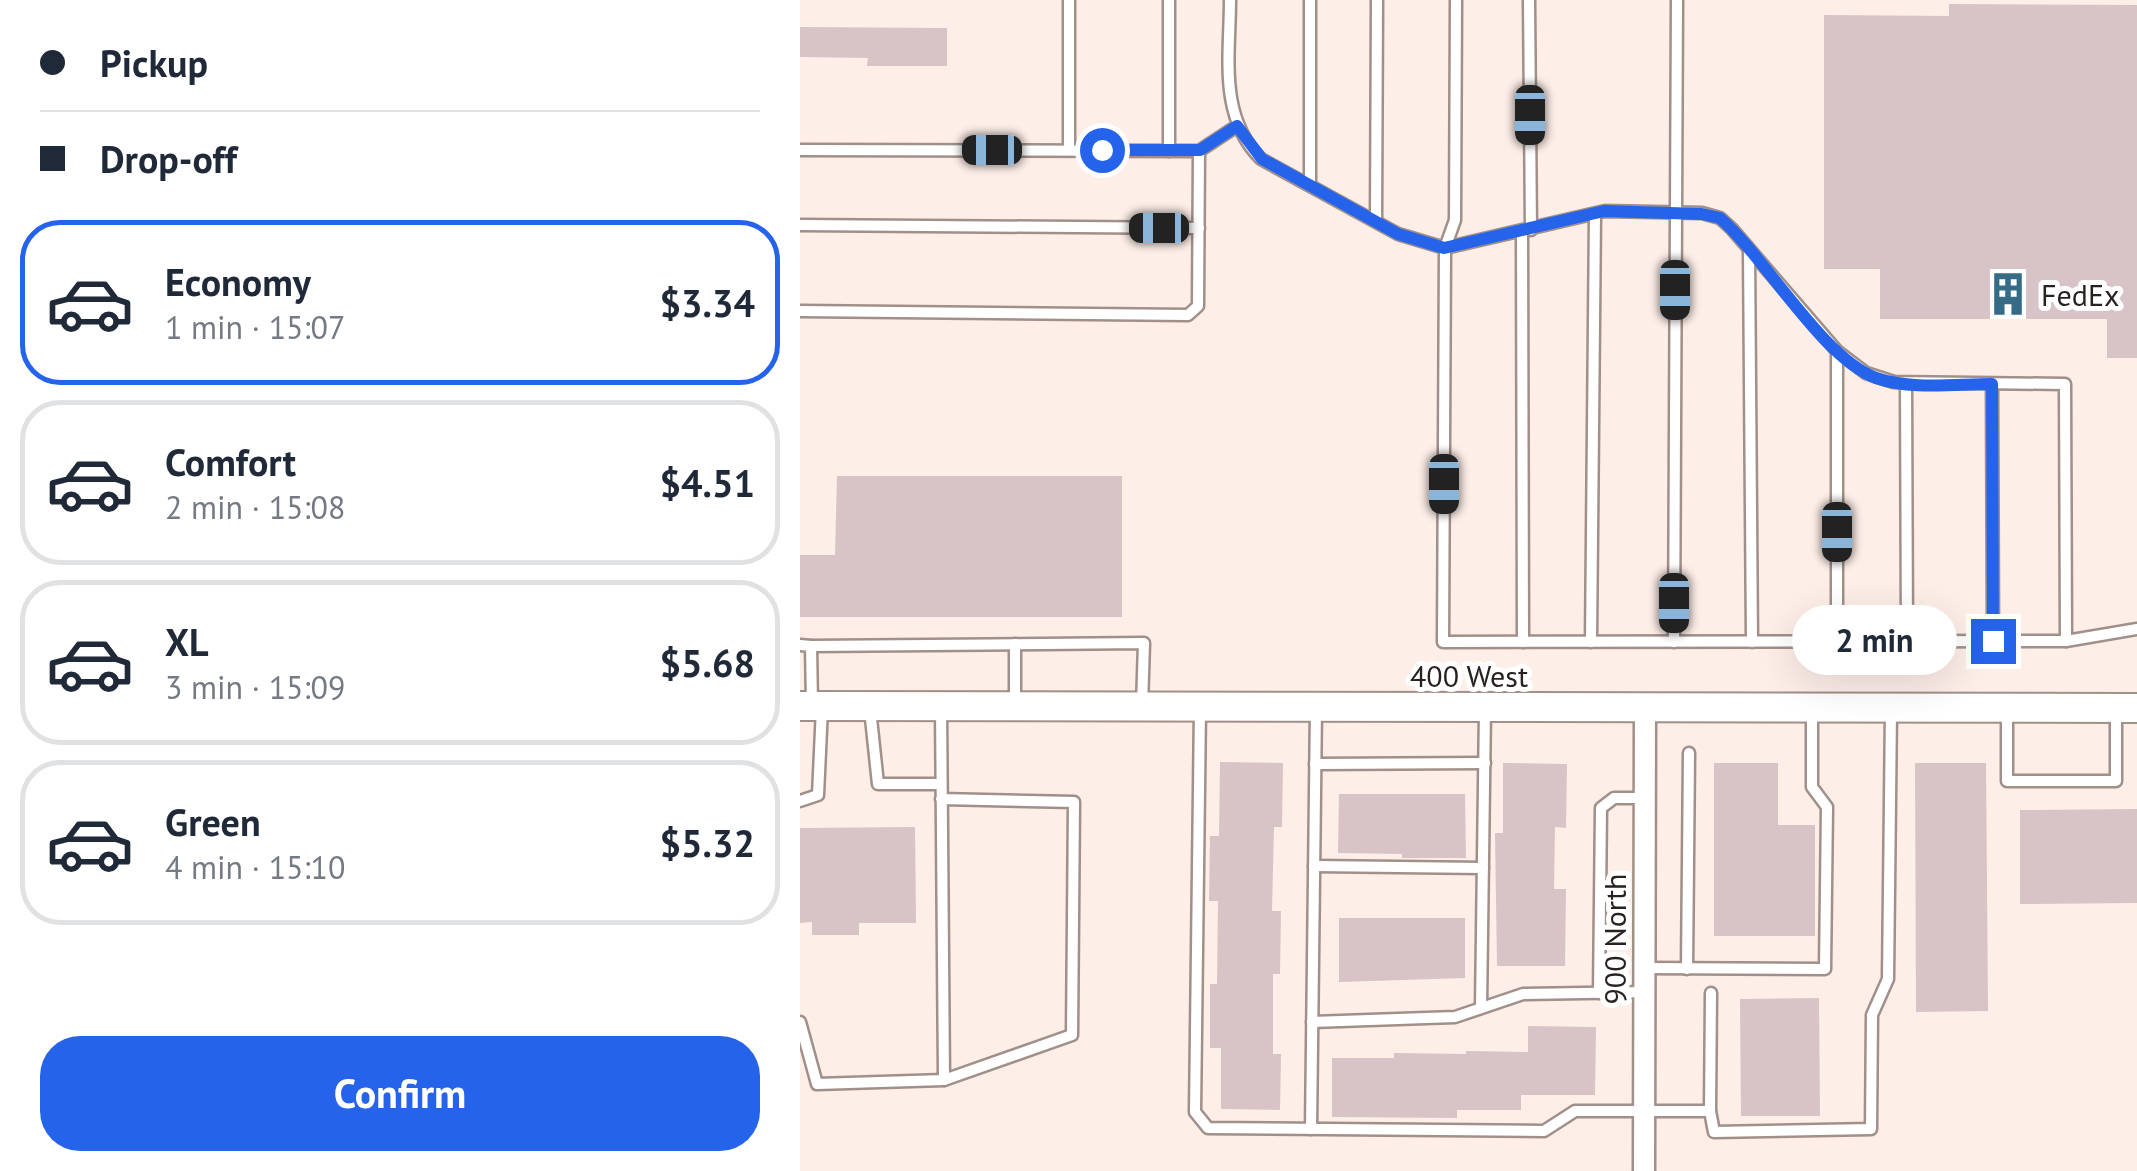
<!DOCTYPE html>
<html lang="en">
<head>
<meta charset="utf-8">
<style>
  body { margin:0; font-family:"PT Sans",sans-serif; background:#f2f2f3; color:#1f2937; height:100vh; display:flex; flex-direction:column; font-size:38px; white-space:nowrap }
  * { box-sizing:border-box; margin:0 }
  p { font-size:32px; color:#747a83 }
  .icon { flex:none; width:55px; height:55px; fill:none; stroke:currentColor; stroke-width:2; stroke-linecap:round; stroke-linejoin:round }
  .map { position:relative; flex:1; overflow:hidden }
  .side { display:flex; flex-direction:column; background:#fff; width:800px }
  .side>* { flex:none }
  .top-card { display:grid; align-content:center; height:220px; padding:0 40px; background:#fff }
  .end { position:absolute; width:45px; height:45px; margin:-22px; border:12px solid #2563eb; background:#fff; box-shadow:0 0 0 5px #fff }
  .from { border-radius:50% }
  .bubble { position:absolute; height:70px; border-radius:35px; background:#fff; box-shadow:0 10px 40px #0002; font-size:32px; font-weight:800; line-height:70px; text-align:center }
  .car { position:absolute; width:30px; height:60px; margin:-30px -15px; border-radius:12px; box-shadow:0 0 8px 2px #0007; background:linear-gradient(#222 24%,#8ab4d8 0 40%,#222 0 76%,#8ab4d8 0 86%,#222 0) }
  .top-card b { display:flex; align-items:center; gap:35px; height:95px; font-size:38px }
  .top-card b+b { border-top:2px solid #e0e1e3 }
  .top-card i { width:25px; height:25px; background:#1f2937 }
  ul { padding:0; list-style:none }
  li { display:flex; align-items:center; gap:30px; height:165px; margin:0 20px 15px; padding:0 20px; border:5px solid #e0e1e3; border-radius:40px }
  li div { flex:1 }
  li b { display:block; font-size:38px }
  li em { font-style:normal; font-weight:800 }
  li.selected { border-color:#2563eb }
  li>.icon { width:90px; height:90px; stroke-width:1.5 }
  .primary-button { display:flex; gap:20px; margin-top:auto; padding:20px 40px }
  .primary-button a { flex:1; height:115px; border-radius:40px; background:#2563eb; color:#fff; font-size:40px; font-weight:800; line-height:115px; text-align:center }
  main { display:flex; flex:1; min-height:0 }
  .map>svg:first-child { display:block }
  .building { fill:#d8c3c7 }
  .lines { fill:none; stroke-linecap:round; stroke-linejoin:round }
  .lane-casing { stroke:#a18f89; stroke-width:15 }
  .street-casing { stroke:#a18f89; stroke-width:25 }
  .secondary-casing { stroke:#a18f89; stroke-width:32 }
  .lane { stroke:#fff; stroke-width:10 }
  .street { stroke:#fff; stroke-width:20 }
  .secondary { stroke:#fff; stroke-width:28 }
  .route { stroke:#2563eb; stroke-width:12 }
  .labels { text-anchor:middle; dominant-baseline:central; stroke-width:10; stroke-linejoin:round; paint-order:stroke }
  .poi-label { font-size:30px; fill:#28211f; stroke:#fff; text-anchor:start }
  .street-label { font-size:30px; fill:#28211f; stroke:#fff }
</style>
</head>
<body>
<main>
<section class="side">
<div class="top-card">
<b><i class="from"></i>Pickup</b>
<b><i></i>Drop-off</b>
</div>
<ul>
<li class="selected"><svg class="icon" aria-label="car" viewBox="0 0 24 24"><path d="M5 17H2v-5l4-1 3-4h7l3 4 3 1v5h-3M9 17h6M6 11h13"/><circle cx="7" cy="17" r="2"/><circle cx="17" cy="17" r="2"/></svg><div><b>Economy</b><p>1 min · 15:07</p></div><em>$3.34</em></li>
<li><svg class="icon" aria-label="car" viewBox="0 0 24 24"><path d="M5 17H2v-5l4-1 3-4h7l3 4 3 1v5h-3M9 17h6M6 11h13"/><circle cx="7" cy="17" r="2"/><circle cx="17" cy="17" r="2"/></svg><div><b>Comfort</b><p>2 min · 15:08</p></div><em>$4.51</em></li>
<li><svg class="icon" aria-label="car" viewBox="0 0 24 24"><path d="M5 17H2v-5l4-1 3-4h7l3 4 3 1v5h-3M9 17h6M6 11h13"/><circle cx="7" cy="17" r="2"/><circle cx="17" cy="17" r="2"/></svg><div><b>XL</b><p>3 min · 15:09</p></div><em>$5.68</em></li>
<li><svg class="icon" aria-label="car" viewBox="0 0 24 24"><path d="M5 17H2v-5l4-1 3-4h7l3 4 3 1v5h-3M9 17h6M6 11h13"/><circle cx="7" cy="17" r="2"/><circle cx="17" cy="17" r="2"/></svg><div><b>Green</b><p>4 min · 15:10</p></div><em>$5.32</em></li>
</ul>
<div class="primary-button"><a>Confirm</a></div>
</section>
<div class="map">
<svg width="1337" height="1171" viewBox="0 0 1337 1171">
  <rect width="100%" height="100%" fill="#fdeee8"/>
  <g class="building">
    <polygon points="1149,4 1337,5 1337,358 1307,358 1307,319 1080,319 1080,269 1024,269 1024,15 1149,16"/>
    <polygon points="0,27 147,28 147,66 67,66 68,58 0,57"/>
    <polygon points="37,476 322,476 322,617 0,617 0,555 35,555"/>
    <polygon points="420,762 483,763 482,827 474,827 472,911 481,911 480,974 473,974 473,1054 481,1054 480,1110 421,1109 421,1048 410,1048 410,984 417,984 418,901 409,901 410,836 419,836"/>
    <polygon points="703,763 767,764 766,828 755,827 754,889 766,889 765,966 697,966 695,833 703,833"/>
    <polygon points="914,763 978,763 978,825 1015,825 1015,936 914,936"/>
    <polygon points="1115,763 1186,763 1188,1011 1116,1012"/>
    <polygon points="539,794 665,794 666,858 602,858 602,854 538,853"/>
    <polygon points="1337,809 1337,903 1220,904 1220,810"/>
    <polygon points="115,827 116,923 59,923 59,935 12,935 12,922 0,923 0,828"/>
    <polygon points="539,918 665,918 665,978 539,982"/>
    <polygon points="1019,998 1020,1116 941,1116 940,999"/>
    <polygon points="728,1026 796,1027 795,1095 721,1095 721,1110 657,1110 657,1118 532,1117 532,1058 594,1058 594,1053 666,1054 666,1051 728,1052"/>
  </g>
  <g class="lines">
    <g class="lane-casing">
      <g id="lane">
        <polyline points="269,0 269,150"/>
        <polyline points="369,0 369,151"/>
        <path d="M430,0C430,56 418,116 461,159L598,234L645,248L805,211L902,213L920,218L932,229L1037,351L1066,373L1094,382L1265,384L1266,641"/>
        <polyline points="656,0 655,220 645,248 643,642 1266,641 1337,629"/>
        <polyline points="729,0 731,230"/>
        <polyline points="0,150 399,151 437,126"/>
        <polyline points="510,185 510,0"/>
        <polyline points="576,221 577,0"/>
        <polyline points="0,225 399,228"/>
        <polyline points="722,231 723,642"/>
        <polyline points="949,251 952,642"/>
        <polyline points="0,311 388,315 398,306 399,151"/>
        <polyline points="1106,383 1107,641"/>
        <polyline points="1192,384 1193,641"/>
        <polyline points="791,642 795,214"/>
        <polyline points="874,642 877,0"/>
        <polyline points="1037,642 1037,351"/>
        <polyline points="215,644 215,706"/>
        <polyline points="0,645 11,646 12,705"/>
        <polyline points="11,646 344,643 342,706"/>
        <polyline points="141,707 144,1080 272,1035 274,802 141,799"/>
        <polyline points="400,708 395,1112 408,1128 744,1131 775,1111 910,1111 914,1132 1071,1129 1072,1015 1088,979 1091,710"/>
        <polyline points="70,709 78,784 141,784"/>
        <polyline points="1207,709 1207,781 1316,781 1316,709"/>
        <polyline points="515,764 685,763"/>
        <polyline points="0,801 18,795 22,708"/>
        <polyline points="514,866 683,868"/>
        <polyline points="844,968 1025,969 1027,807 1012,787 1012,708"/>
        <polyline points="887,969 889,753"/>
        <polyline points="799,993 801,808 814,798 844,798"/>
        <polyline points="681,1008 685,709"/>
        <polyline points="0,1022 17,1084 144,1080"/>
        <polyline points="512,1022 655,1017 723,994 844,992"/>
        <polyline points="910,1111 911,993"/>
        <polyline points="511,1129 516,708"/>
      </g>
    </g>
    <g class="street-casing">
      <polyline id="street" points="844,1171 845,707"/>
    </g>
    <g class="secondary-casing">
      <polyline id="secondary" points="0,706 1337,708"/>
    </g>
    <use href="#lane" class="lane"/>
    <use href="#street" class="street"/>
    <use href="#secondary" class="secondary"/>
  </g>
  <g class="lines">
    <path class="route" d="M302,150H400L437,126L462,159L598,234L644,248L804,211L902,214L920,218C965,257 1022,358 1076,378C1110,390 1156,384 1192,384L1193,641"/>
  </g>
  <defs>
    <g id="building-bare" transform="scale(3.45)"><path d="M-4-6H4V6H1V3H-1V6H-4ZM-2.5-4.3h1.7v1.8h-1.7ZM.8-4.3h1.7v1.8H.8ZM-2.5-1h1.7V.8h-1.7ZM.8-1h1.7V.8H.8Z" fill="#356b86" stroke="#fff" stroke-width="2.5" paint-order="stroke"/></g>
  </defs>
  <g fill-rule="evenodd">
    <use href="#building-bare" x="1208" y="294"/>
  </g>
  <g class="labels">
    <g class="poi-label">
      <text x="1241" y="294">FedEx</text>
    </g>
    <g class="street-label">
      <text x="669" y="675">400 West</text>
      <text transform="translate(814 939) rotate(-90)">900 North</text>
    </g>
  </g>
</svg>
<i class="end from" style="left:302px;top:150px"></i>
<i class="end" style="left:1193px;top:641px"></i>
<div class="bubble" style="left:992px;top:605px;width:165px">2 min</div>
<i class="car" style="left:730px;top:115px;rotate:180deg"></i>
<i class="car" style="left:192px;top:150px;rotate:270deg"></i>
<i class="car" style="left:359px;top:228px;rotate:270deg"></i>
<i class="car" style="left:875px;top:290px;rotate:180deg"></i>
<i class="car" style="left:644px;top:484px;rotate:180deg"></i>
<i class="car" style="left:1037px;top:532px;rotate:180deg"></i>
<i class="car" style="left:874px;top:603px;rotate:180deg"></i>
</div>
</main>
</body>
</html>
